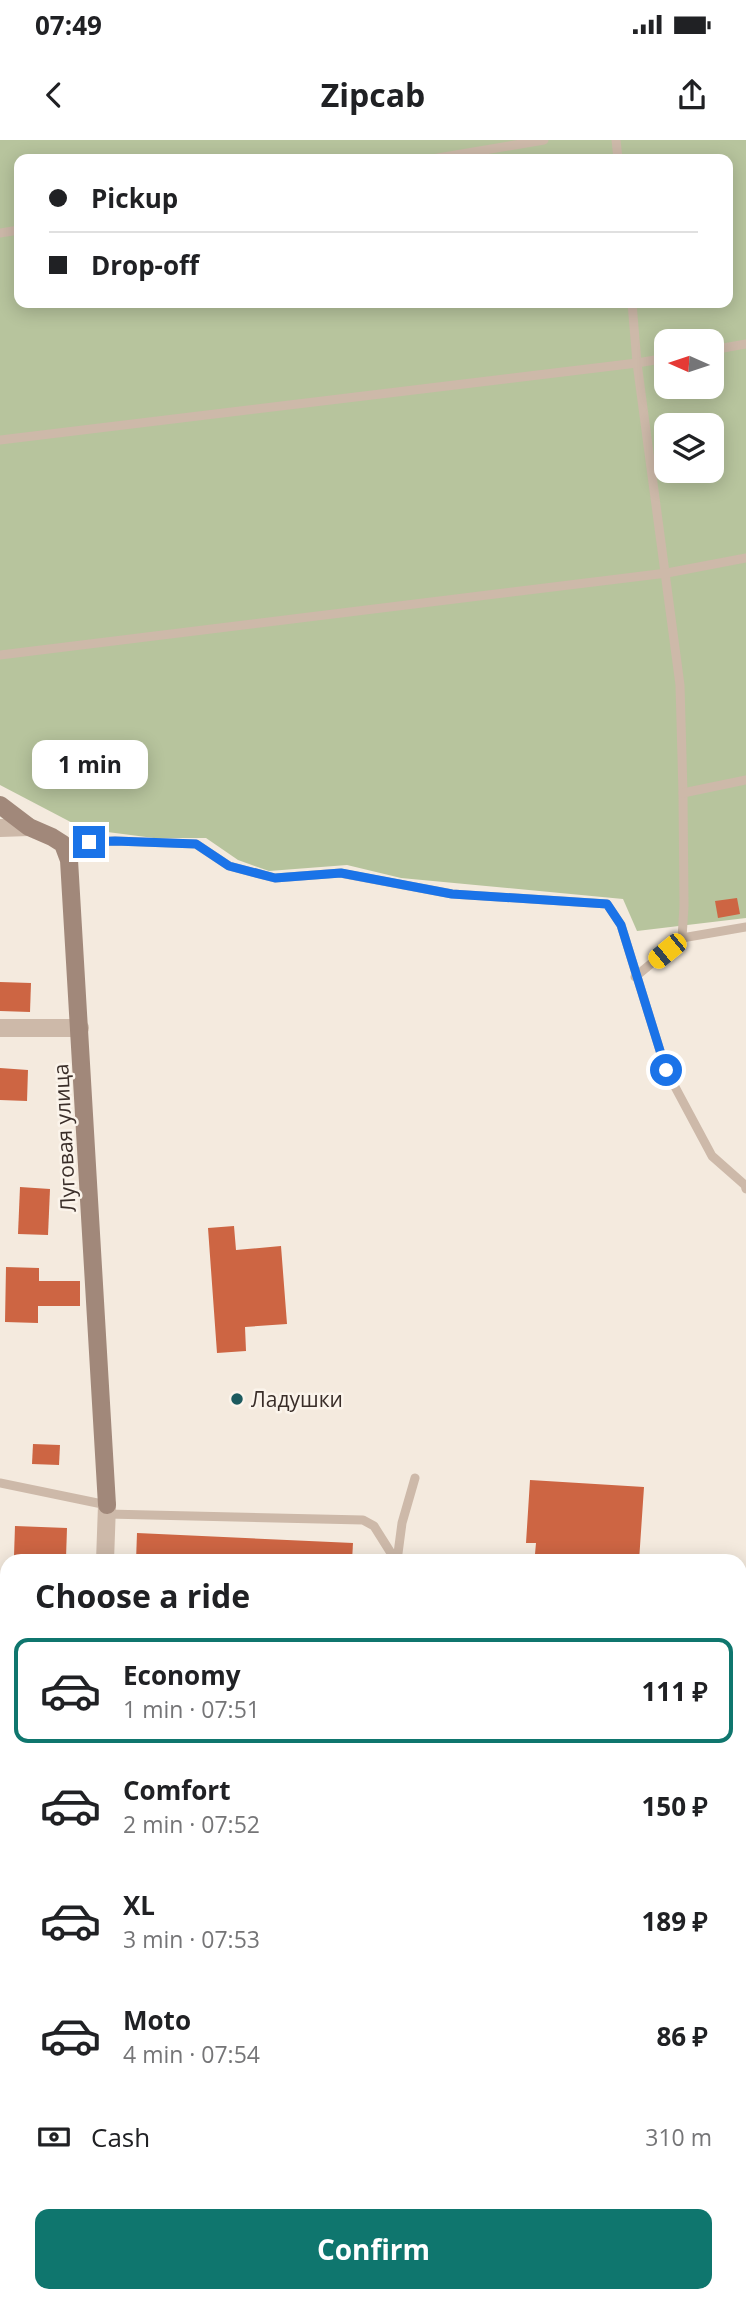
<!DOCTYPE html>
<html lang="en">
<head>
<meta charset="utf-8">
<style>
  body { margin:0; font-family:"Open Sans",sans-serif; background:#f2f2f2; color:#202124; height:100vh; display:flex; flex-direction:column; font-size:26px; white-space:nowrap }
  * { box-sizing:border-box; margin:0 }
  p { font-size:23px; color:#757577 }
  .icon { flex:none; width:38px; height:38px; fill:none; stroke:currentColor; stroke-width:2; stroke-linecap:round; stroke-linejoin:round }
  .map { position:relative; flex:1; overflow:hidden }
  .side { position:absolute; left:0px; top:1414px; width:747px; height:749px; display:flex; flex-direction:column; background:#fff; border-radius:21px 21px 0 0; box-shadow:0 4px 18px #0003 }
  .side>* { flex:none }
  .banner { position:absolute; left:14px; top:14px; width:719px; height:154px; border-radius:14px; box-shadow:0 4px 18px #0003; display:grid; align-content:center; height:154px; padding:0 35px; background:#fff }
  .needle { width:46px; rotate:273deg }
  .controls { position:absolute; left:654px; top:189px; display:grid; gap:14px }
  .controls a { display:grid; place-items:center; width:70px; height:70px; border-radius:14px; background:#fff; box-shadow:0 4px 18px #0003; font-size:35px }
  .end { position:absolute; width:32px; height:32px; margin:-16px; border:9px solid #1a73e8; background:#fff; box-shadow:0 0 0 4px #fff }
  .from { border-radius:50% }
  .bubble { position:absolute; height:49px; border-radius:14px; background:#fff; box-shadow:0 4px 18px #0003; font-size:23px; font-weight:700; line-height:49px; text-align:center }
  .car { position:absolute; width:21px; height:42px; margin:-21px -10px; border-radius:9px; box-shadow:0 0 5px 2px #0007; background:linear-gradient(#f5c518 24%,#345 0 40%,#f5c518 0 76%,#345 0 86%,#f5c518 0) }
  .banner b { display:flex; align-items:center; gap:24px; height:66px; font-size:26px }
  .banner b+b { border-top:2px solid #e0e0e0 }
  .banner i { width:18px; height:18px; background:#202124 }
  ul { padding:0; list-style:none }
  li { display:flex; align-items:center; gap:21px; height:105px; margin:0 14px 10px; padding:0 21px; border:4px solid transparent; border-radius:14px }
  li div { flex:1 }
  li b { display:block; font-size:26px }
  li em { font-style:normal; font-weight:700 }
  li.current { border-color:#0f766e }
  li>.icon { width:63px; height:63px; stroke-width:1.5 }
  h2 { padding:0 35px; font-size:32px; line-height:84px }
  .pay { display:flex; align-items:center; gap:18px; height:77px; padding:0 35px; font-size:26px }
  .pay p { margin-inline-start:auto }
  .cta { display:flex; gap:14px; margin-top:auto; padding:14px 35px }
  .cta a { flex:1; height:80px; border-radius:14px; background:#0f766e; color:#fff; font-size:28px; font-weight:700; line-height:80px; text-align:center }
  .status { display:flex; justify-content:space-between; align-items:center; height:49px; padding:0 35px; background:#fff; direction:ltr }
  .status svg { height:19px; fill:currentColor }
  header { display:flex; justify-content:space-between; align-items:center; height:91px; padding:0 35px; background:#fff; font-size:32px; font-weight:700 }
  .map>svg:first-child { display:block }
  .green { fill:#b7c49d; fill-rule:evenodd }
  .building { fill:#cd6543 }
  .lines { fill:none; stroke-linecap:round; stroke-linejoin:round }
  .lane { stroke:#cdb9a9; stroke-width:9 }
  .street { stroke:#cdb9a9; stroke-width:18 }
  .secondary { stroke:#a1887a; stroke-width:18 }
  .route { stroke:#1a73e8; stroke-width:9 }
  .poi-dot { fill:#1c5a5e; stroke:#fbf4eb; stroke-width:2.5 }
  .labels { text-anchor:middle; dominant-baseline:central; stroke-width:5; stroke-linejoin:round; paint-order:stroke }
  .street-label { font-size:21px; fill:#3a2e29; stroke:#fbf4eb }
  .poi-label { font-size:21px; fill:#3a2e29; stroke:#fbf4eb; text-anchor:start }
</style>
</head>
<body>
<div class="status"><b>07:49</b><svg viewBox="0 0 49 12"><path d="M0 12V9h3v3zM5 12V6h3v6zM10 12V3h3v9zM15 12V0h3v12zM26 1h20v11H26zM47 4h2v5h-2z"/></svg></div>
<header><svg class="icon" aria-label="back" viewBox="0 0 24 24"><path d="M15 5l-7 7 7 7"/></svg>Zipcab<svg class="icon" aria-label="share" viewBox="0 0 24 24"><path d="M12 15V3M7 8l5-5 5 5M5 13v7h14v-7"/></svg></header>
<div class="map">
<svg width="746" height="2163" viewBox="0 0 746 2163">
  <rect width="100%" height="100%" fill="#f4eade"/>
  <g class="green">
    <path d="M0,0H746V778L637,791L623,759L401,738L347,725L269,731L238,720L206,698H154L84,689L0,645ZM19,19H728V163H19ZM667,201H712V247H667ZM667,285H712V331H667Z"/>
    <polygon points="500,2156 572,2156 571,2163 500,2163"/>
  </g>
  <g class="building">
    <polygon points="737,758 740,774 718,778 715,761"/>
    <polygon points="0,842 31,843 30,872 0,871"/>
    <polygon points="0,928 28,930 27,961 0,960"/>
    <polygon points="20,1047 50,1049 48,1095 18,1094"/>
    <polygon points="234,1086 236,1110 281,1106 287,1184 245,1187 246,1211 217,1213 208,1088"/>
    <polygon points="6,1127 39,1128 39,1141 80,1141 80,1166 38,1166 38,1183 5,1182"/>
    <polygon points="33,1304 60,1305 59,1325 32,1324"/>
    <polygon points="530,1340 644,1347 639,1421 535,1414 536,1403 526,1403"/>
    <polygon points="15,1386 67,1388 66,1418 14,1416"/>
    <polygon points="137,1393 353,1403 352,1421 136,1421"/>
  </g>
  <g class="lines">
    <g class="lane">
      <polyline points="616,0 618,19"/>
      <polyline points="432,19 544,0"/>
      <polyline points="0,93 19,90"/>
      <polyline points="632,163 637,223 680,545 683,653 684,766 682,798"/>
      <polyline points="712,210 746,204"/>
      <polyline points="0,300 637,223 667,218"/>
      <polyline points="0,515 667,433 746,418"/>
      <polyline points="683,653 746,640"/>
      <polyline points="63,704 115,701 196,704 229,726 275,738 340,733 452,754 607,764 621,785 666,930 712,1016 745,1045 746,1049"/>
      <polyline points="635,837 682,798 746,787"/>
      <polyline points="0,1343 107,1365"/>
      <polyline points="107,1374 363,1380 374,1386 396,1421"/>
      <polyline points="397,1421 402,1383 415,1338"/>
      <polyline points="740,1477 746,1476"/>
      <polyline points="740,1627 746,1627"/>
      <polyline points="740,1677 746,1678"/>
      <polyline points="0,1847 7,1846"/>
      <polyline points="740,1950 746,1950"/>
      <polyline points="740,2049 746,2050"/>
    </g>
    <g class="street">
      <polyline points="0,688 29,687"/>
      <polyline points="0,888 80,888"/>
      <polyline points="105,1421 107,1365"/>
      <polyline points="0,1749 7,1749"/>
      <polyline points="67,2163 67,2156"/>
    </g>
    <polyline class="secondary" points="0,665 29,687 52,697 63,704 69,720 107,1365"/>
  </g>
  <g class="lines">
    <polyline class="route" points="89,702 115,701 196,704 229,726 275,738 341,733 452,754 607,764 621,785 666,930"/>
  </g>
  <circle class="poi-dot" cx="237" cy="1259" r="7"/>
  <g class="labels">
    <g class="street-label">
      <text transform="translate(64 998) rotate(-93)">Луговая улица</text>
    </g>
    <g class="poi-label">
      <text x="251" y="1259">Ладушки</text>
    </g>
  </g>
</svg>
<div class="controls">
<a><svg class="needle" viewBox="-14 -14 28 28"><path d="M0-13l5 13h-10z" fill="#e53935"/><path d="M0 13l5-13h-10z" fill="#757577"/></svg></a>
<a><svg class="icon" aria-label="layers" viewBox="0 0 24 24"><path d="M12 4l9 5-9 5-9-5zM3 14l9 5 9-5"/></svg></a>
</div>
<i class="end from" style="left:666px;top:930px"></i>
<i class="end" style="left:89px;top:702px"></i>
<div class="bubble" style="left:32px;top:600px;width:116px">1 min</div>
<i class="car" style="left:667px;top:811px;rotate:231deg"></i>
<div class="banner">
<b><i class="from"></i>Pickup</b>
<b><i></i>Drop-off</b>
</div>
<section class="side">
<h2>Choose a ride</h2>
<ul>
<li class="current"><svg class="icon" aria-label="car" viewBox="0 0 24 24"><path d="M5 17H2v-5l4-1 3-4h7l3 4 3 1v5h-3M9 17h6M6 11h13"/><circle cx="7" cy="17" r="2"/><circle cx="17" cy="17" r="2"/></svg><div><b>Economy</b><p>1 min · 07:51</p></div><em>111 ₽</em></li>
<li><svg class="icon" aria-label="car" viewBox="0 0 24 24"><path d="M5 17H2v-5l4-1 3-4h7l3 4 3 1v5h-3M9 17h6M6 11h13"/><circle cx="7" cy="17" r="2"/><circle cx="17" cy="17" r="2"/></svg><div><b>Comfort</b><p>2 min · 07:52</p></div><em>150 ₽</em></li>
<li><svg class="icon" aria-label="car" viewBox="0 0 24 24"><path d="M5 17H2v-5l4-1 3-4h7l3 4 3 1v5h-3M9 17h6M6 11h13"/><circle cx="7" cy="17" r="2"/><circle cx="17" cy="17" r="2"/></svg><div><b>XL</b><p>3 min · 07:53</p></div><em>189 ₽</em></li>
<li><svg class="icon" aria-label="car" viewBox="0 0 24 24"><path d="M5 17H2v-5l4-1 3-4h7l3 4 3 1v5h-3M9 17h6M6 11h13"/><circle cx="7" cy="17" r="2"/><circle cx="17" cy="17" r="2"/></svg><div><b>Moto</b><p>4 min · 07:54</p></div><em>86 ₽</em></li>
</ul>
<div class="pay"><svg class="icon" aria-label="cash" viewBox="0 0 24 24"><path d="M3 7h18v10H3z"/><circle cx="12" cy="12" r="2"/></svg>Cash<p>310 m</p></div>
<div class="cta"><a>Confirm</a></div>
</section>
</div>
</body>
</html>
